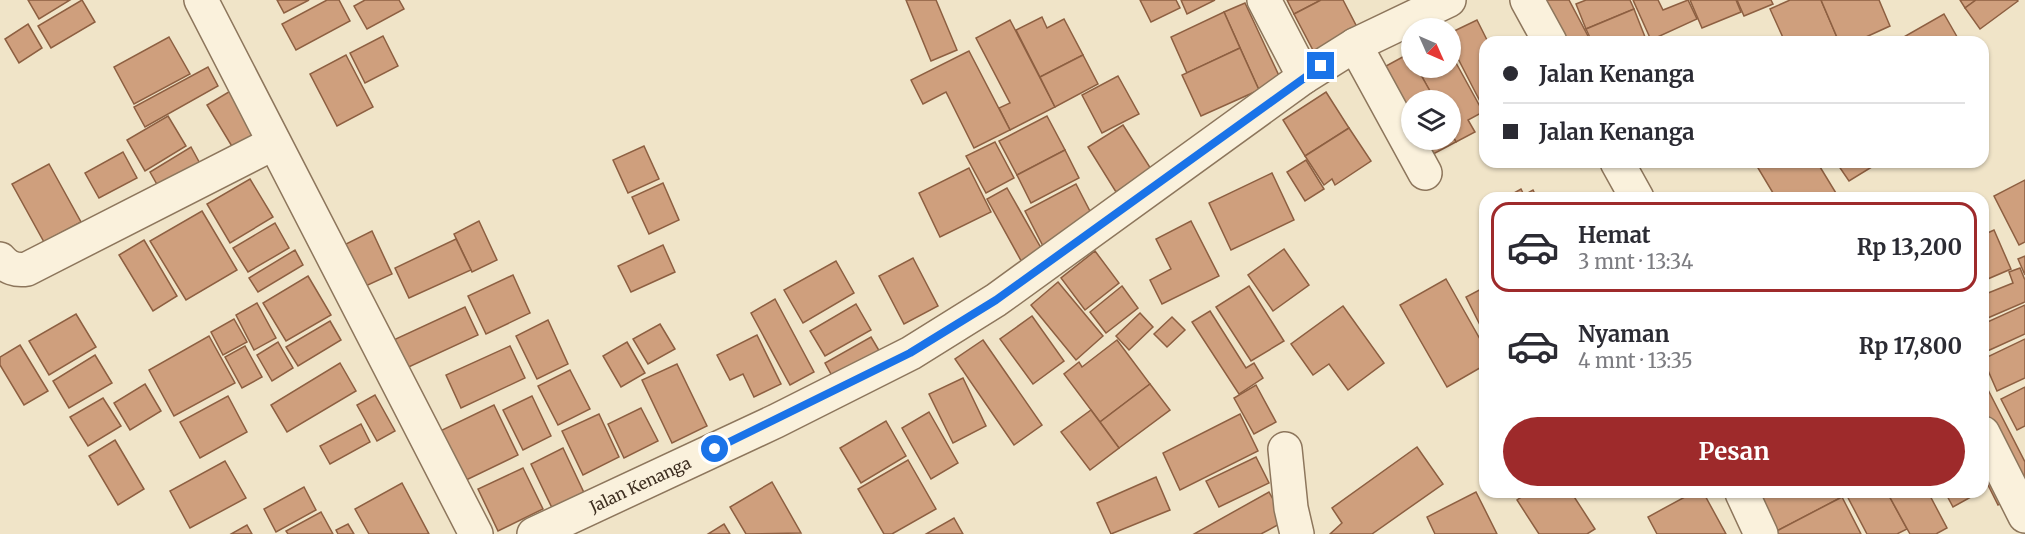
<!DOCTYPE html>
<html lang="id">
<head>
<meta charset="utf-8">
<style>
  body { margin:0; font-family:Merriweather,serif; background:#f2f2f3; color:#2b2b33; height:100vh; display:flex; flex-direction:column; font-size:22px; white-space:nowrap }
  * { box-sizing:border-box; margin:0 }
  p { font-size:20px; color:#7c7c81 }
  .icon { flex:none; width:33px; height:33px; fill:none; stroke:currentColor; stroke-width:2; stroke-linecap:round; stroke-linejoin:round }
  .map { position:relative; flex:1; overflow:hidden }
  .sheet { position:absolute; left:1479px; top:192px; width:510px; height:306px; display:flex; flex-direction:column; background:#fff; border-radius:18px; box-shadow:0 2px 4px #0004 }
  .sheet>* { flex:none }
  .guide { position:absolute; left:1479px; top:36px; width:510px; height:132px; border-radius:18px; box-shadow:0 2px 4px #0004; display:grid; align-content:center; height:132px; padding:0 24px; background:#fff }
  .needle { width:39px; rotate:135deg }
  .tools { position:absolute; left:1401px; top:18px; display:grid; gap:12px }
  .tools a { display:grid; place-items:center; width:60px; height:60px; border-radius:50%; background:#fff; box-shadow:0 2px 4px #0004; font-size:30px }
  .end { position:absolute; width:27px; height:27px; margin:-14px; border:8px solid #1a73e8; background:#fff; box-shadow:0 0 0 3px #fff }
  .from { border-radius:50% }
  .guide b { display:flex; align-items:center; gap:21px; height:57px; font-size:22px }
  .guide b+b { border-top:2px solid #e1e1e2 }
  .guide i { width:15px; height:15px; background:#2b2b33 }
  ul { padding:10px 0 0; list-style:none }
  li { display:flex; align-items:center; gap:18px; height:90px; margin:0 12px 9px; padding:0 12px; border:3px solid transparent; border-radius:18px }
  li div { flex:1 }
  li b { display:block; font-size:22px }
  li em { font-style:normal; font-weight:700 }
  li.selected { border-color:#9e2a2b }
  li>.icon { width:54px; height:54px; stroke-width:1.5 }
  .button { display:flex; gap:12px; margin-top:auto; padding:12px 24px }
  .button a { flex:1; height:69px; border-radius:36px; background:#9e2a2b; color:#fff; font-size:24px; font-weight:700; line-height:69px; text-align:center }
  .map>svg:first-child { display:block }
  .building { fill:#cf9f7d; stroke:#8d5f41; stroke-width:1.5 }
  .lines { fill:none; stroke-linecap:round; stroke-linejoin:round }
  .minor-casing { stroke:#8d765c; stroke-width:36 }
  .minor { stroke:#faf1dc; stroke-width:33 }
  .route { stroke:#1a73e8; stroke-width:8 }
  .labels { text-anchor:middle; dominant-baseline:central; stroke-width:5; stroke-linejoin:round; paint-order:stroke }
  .street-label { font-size:16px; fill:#3d2e20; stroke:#f7eed8 }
</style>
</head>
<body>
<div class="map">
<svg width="2025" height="534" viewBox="0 0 2025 534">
  <rect width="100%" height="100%" fill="#f0e4c8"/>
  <g class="building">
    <polygon points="28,0 70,0 39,19"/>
    <polygon points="82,0 95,22 51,48 38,26"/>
    <polygon points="277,0 309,0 284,13"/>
    <polygon points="327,0 339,0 350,21 296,50 282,24"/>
    <polygon points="365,0 399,0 404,9 367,29 354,6"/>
    <polygon points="906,0 936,0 957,50 931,61"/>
    <polygon points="1140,0 1176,0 1180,8 1151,22"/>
    <polygon points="1181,0 1215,0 1187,14"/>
    <polygon points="1287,0 1321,0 1294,14"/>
    <polygon points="1321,0 1343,0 1359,31 1315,54 1294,14"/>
    <polygon points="1531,0 1569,0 1589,38 1581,42 1553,42"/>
    <polygon points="1586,0 1630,0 1634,9 1586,29 1576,4"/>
    <polygon points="1633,0 1658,0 1663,10 1688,0 1697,19 1651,40"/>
    <polygon points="1690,0 1736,0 1741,12 1702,28"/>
    <polygon points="1737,0 1771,0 1773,4 1744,16"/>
    <polygon points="1790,0 1821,0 1839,42 1785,42 1770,9"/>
    <polygon points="1821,0 1879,0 1890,26 1855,42 1839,42"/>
    <polygon points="1960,0 1976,0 1965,8"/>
    <polygon points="1976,0 2017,0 2018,1 1980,29 1965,8"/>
    <polygon points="1245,3 1281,80 1259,90 1224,12"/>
    <polygon points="1634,9 1647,42 1592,42 1586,29"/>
    <polygon points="1224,12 1240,48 1187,73 1171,37"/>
    <polygon points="1944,14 1960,42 1895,42"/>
    <polygon points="1042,17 1047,28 1064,19 1083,55 1040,77 1016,30"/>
    <polygon points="1010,20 1055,107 1010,130 999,108 1010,103 976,38"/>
    <polygon points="1477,20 1488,42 1485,42 1485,111 1450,43 1450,33"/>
    <polygon points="28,24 42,48 19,63 5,39"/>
    <polygon points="383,36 398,66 365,83 350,53"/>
    <polygon points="169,37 190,74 134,104 114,67"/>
    <polygon points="1240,48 1259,90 1201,116 1182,75"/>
    <polygon points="969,51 1010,130 974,148 946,92 923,104 911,80"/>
    <polygon points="1450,52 1483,112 1468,120 1475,132 1456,142 1450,131 1450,100 1435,100 1417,68 1450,68"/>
    <polygon points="1410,53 1412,68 1417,68 1435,100 1412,100 1412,140 1450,140 1450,131 1456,142 1422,160 1375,72"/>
    <polygon points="346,55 373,107 337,126 310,74"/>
    <polygon points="1083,55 1098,84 1055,107 1040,77"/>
    <polygon points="208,67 218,86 145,127 134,107"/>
    <polygon points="1118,76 1139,114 1102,133 1082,95"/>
    <polygon points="237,87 266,135 236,153 207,105"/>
    <polygon points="1326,92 1349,128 1305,156 1283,120"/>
    <polygon points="168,116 186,146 145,171 127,140"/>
    <polygon points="1047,116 1065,150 1017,175 999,141"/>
    <polygon points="1123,125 1151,169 1116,192 1088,147"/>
    <polygon points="1349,128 1371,161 1335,185 1332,179 1324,185 1305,156"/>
    <polygon points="995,142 1014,178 986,193 966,156"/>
    <polygon points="644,146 659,179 628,193 613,160"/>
    <polygon points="191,147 204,171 163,195 150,172"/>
    <polygon points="1065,150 1079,178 1031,203 1017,175"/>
    <polygon points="123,152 137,178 99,198 85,173"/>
    <polygon points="1306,160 1324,189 1305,201 1287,172"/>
    <polygon points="1817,162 1839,198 1776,198 1755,163"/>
    <polygon points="1836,162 1880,162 1849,181"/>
    <polygon points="49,164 81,222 44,242 12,184"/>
    <polygon points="969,168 991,212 940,237 919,193"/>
    <polygon points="1272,173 1294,220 1231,250 1209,203"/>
    <polygon points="250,179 273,217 230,243 207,204"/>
    <polygon points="2025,180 2025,242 2019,245 1994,196"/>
    <polygon points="663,183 679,220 649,234 632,197"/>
    <polygon points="1076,184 1095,221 1044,248 1025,211"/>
    <polygon points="1007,188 1045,255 1024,266 987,199"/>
    <polygon points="1521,189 1524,195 1533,190 1537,198 1505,198"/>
    <polygon points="202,211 237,270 186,300 150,241"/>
    <polygon points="479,221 497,260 472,272 454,234"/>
    <polygon points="1191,221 1219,276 1162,304 1150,280 1171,269 1156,239"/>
    <polygon points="275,223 289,248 248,272 233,248"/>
    <polygon points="1994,230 2011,269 1983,281 1983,235"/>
    <polygon points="372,231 392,274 359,289 340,247"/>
    <polygon points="456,239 471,270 409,298 395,268"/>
    <polygon points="144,240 177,296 153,311 119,255"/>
    <polygon points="663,245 675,272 631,292 618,266"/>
    <polygon points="1284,249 1309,285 1273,311 1248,275"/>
    <polygon points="295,250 303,265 258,292 249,278"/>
    <polygon points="1095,251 1119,283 1085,310 1061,278"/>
    <polygon points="2025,256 2025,275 2018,259"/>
    <polygon points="913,258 938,306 904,324 879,276"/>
    <polygon points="836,261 854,293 803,323 784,290"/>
    <polygon points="2020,268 2025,280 2025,302 1983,320 1983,295 2013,283 2009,272"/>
    <polygon points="513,275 530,313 486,334 468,296"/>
    <polygon points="308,276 331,315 286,341 263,303"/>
    <polygon points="1446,279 1485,348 1485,365 1447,387 1400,305"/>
    <polygon points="1058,282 1103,336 1076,360 1031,305"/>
    <polygon points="1122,286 1138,308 1106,333 1090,312"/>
    <polygon points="1249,286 1284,341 1251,361 1216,307"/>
    <polygon points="1485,287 1485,322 1480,325 1466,297"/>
    <polygon points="775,299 814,372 790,385 751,313"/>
    <polygon points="257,303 276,338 254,350 236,315"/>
    <polygon points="856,304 871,330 825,356 810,331"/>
    <polygon points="2025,305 2025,334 1983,353 1983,324"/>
    <polygon points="1343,306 1384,363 1348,390 1329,364 1313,375 1291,344"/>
    <polygon points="465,307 478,335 400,371 387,343"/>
    <polygon points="1210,311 1246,368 1254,363 1263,378 1239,394 1192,322"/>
    <polygon points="1140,313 1153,327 1129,350 1116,336"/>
    <polygon points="76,314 96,347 49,375 29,341"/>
    <polygon points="1032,316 1064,361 1033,384 1000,339"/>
    <polygon points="1172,317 1185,330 1167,347 1154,334"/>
    <polygon points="234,319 247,342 223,355 211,332"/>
    <polygon points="548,320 568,364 537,379 516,336"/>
    <polygon points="330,321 341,340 298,366 286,347"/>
    <polygon points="1485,322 1485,335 1480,325"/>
    <polygon points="660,324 675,349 648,364 633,339"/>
    <polygon points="757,335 781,384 754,397 743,374 730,380 717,355"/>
    <polygon points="209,336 235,383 174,416 149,370"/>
    <polygon points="871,337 884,359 837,385 825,363"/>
    <polygon points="2025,339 2025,378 1997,391 1983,359"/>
    <polygon points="983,340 1042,425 1014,445 955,359"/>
    <polygon points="1117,340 1150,384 1100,422 1064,374 1079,362 1082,367"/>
    <polygon points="278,342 293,368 272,381 257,355"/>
    <polygon points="627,342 645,373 621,387 603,356"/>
    <polygon points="20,345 48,391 24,405 0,365 0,357"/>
    <polygon points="245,346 262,377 242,388 225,357"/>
    <polygon points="510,346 525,378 461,408 446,375"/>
    <polygon points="95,355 112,383 69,408 53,381"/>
    <polygon points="340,363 356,391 287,432 271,405"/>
    <polygon points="677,364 707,426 672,443 642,380"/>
    <polygon points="570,370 590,409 558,425 538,386"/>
    <polygon points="963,378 986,426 953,443 929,394"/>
    <polygon points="1983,380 2025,462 2025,491 1998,505 1983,475"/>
    <polygon points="145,384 161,411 130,430 114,403"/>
    <polygon points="1150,384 1170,410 1119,448 1100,422"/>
    <polygon points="1256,385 1276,422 1254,434 1234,398"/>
    <polygon points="2025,387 2025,426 2017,430 2001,399"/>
    <polygon points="375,395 395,431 377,441 357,405"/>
    <polygon points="228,396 247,432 200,458 180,422"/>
    <polygon points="532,396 551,436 523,450 503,410"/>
    <polygon points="103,398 121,426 88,446 70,417"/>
    <polygon points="494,405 518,455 460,483 436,433"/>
    <polygon points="641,408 658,441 624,458 608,424"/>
    <polygon points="1091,410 1119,448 1090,470 1061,432"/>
    <polygon points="929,412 958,463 931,479 902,428"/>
    <polygon points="599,414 619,457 583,475 562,431"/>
    <polygon points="1240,414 1258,451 1180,490 1163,453"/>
    <polygon points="886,421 906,456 861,483 840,448"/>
    <polygon points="361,424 370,442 330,464 320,446"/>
    <polygon points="115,440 144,489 118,505 89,456"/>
    <polygon points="1417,447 1443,484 1372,534 1330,534 1342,523 1332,508"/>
    <polygon points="563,448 586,497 554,512 531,464"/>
    <polygon points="1256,457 1269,483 1219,507 1206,481"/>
    <polygon points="908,460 936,509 892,534 884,534 858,489"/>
    <polygon points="225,461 246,498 190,528 170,491"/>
    <polygon points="523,468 543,509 498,531 478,489"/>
    <polygon points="1156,477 1170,510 1111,534 1097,503"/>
    <polygon points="772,482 801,533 746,534 730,507"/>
    <polygon points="402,483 429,534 369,534 355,509"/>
    <polygon points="304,487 316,510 276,532 264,509"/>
    <polygon points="1269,492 1285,521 1261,534 1194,534"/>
    <polygon points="1476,492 1497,534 1435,534 1427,517"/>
    <polygon points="1529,492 1571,492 1595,529 1587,534 1539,534 1517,500"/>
    <polygon points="1694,492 1703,492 1726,534 1657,534 1648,517"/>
    <polygon points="1746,492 1839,492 1842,497 1771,534"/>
    <polygon points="1845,492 1887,492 1907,529 1897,534 1867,534"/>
    <polygon points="1887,492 1928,492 1947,528 1936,534 1910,534"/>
    <polygon points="1945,492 1980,492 1953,507"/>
    <polygon points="1842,497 1861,534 1771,534"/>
    <polygon points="321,512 333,534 288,534 286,531"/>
    <polygon points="954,518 963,534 926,534"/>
    <polygon points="348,524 354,534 338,534 336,530"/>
    <polygon points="724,524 730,534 708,534"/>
    <polygon points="247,525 252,534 231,534"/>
  </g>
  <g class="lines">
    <g class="minor-casing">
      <g id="minor">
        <polyline points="201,0 476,534"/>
        <polyline points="1264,0 1304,77"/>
        <polyline points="1527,0 1550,42"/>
        <polyline points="1355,45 1425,173"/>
        <polyline points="1617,162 1637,198"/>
        <path d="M0,259C7,268 17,271 27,269L274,143"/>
        <polyline points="1983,433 2025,516"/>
        <polyline points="1285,449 1291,508 1297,534"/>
        <polyline points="1742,493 1761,534"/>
        <path id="s1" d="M534,534L776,421L911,353L996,300L1304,77L1355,45L1449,0"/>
      </g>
    </g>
    <use href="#minor" class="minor"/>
  </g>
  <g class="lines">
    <polyline class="route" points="715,449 910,353 996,300 1321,66"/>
  </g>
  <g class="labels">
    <g class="street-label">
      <text stroke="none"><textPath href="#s1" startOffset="117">Jalan Kenanga</textPath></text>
    </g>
  </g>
</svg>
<div class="tools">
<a><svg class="needle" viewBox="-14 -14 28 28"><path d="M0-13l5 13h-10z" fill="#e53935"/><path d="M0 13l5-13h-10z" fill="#7c7c81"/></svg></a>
<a><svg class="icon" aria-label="layers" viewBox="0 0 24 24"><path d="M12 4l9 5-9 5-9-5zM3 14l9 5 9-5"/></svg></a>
</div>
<i class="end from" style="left:715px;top:449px"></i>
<i class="end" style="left:1321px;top:66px"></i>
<div class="guide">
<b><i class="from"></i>Jalan Kenanga</b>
<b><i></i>Jalan Kenanga</b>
</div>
<section class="sheet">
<ul>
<li class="selected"><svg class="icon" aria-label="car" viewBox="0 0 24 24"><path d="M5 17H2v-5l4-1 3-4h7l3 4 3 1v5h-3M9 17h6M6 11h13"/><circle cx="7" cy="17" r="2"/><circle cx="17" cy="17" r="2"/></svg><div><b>Hemat</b><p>3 mnt · 13:34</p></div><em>Rp 13,200</em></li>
<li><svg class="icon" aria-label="car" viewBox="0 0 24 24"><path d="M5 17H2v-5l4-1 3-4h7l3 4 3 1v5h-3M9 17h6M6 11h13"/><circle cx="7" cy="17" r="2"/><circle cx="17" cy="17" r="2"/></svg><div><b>Nyaman</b><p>4 mnt · 13:35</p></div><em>Rp 17,800</em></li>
</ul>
<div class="button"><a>Pesan</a></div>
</section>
</div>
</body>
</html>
